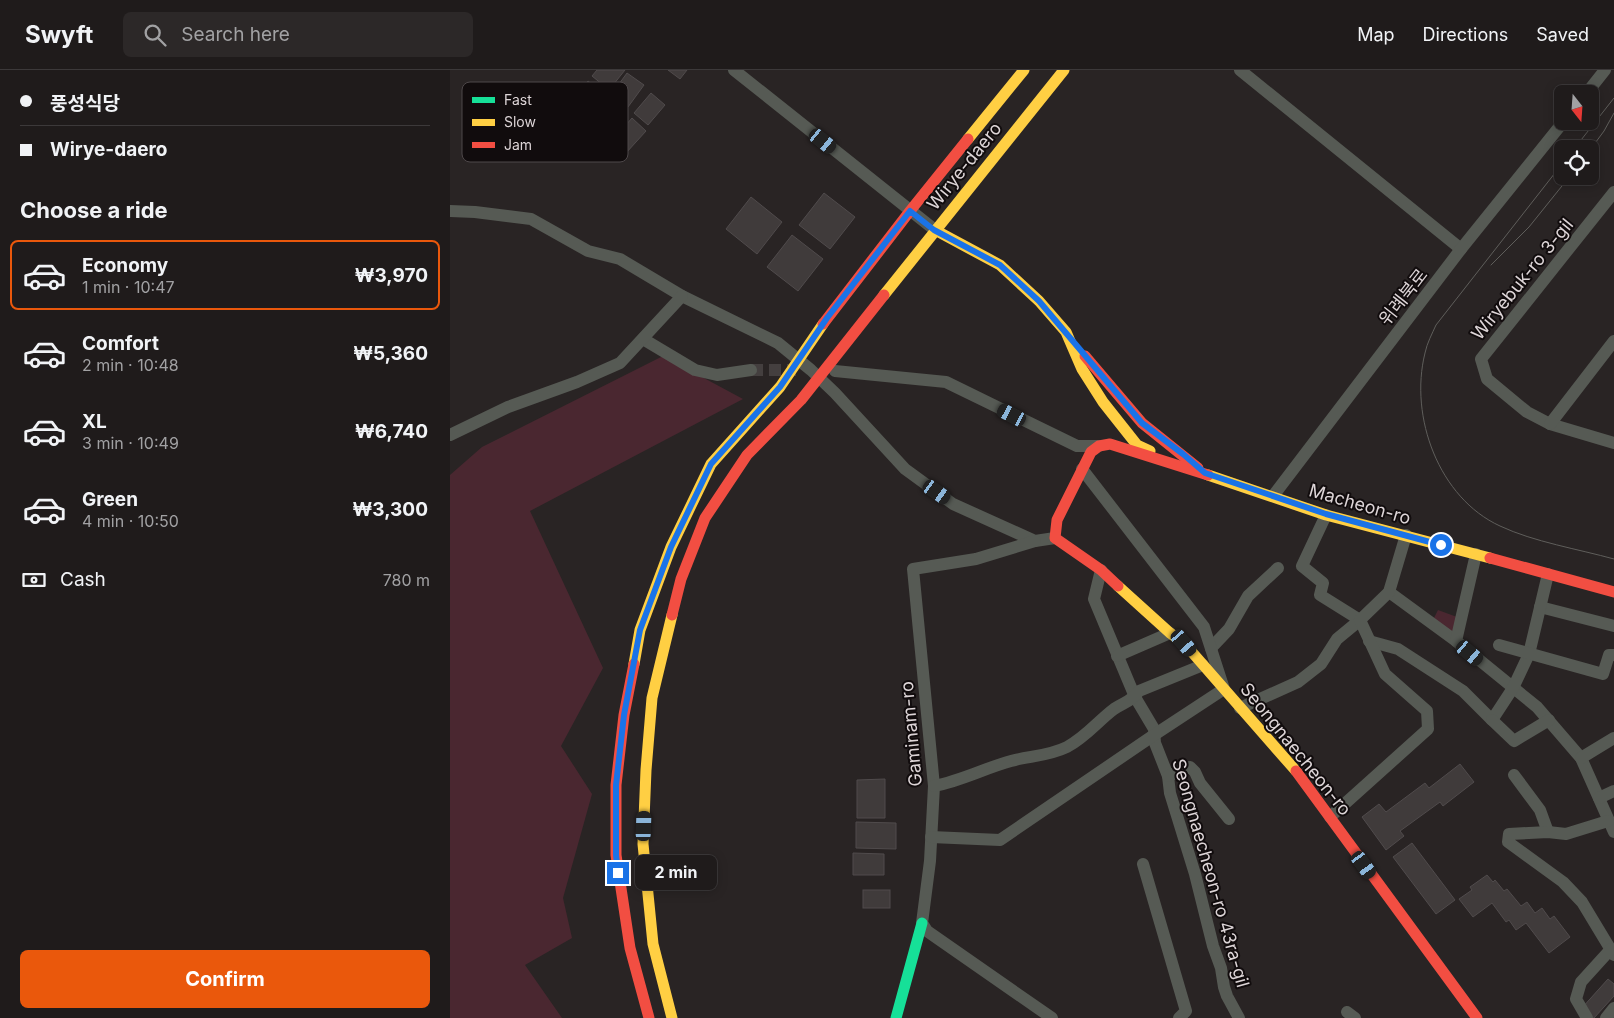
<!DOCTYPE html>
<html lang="en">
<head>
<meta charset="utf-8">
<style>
  body { margin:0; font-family:Inter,"Noto Sans KR",sans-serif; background:#2c2828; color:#f1f3f6; height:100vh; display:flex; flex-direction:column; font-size:19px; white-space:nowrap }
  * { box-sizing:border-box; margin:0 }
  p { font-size:16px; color:#a1a1a3 }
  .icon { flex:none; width:28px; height:28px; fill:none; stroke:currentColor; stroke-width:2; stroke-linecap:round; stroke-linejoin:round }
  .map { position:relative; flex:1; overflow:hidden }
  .side { display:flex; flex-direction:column; background:#1f1b1b; width:450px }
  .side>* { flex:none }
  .guide { display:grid; align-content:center; height:110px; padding:0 20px; background:#1f1b1b }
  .needle { width:32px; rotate:163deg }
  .controls { position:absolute; left:1104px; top:15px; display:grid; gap:10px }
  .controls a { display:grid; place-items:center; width:45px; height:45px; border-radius:8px; background:#1f1b1b; box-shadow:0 2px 12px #0003,0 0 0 1px #3c393a; font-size:25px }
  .end { position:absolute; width:22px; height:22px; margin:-11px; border:6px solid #1a73e8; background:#fff; box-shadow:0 0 0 2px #fff }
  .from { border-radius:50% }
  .bubble { position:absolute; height:35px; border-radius:8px; background:#1f1b1b; box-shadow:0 2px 12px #0003,0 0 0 1px #3c393a; font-size:16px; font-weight:700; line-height:35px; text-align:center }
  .car { position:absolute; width:15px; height:30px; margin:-15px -8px; border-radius:6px; box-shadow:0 0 4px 1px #0007; background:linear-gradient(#222 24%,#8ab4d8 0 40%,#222 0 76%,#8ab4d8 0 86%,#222 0) }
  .guide b { display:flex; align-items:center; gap:18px; height:48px; font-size:19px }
  .guide b+b { border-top:1px solid #3c393a }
  .guide i { width:12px; height:12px; background:#f1f3f6 }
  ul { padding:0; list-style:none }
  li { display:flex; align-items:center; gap:15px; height:70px; margin:0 10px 8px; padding:0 10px; border:2px solid transparent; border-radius:8px }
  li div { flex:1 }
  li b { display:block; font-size:19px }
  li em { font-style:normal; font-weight:700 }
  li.selected { border-color:#ea580c }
  li>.icon { width:45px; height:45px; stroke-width:1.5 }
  h2 { padding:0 20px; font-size:22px; line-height:60px }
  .pay { display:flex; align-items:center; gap:12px; height:55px; padding:0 20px; font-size:19px }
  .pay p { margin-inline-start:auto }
  .primary-button { display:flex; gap:10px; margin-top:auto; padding:10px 20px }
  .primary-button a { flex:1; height:58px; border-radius:8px; background:#ea580c; color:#fff; font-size:20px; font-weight:700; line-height:58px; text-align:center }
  header { display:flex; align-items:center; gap:30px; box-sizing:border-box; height:70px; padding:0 25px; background:#1f1b1b; border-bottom:1px solid #3c393a }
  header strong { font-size:24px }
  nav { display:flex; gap:28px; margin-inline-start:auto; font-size:18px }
  .search { width:350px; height:45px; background:#2c2828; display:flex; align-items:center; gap:12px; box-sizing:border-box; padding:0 18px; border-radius:8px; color:#a1a1a3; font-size:19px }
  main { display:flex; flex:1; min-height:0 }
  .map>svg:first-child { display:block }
  .green { fill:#4a2730 }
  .building { fill:#403b3b; stroke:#504b4c }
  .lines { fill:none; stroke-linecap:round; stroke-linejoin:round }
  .street-tunnel { stroke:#443f3f; stroke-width:12; stroke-dasharray:12 6; stroke-linecap:butt }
  .street { stroke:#565a54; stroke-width:12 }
  .fast { stroke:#16e098; stroke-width:11 }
  .slow { stroke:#ffcf43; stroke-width:11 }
  .jam { stroke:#f24e42; stroke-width:11 }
  .tram { stroke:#5f5e5b; stroke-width:1 }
  .route { stroke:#1a73e8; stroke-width:6 }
  .labels { text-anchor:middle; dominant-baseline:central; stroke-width:4; stroke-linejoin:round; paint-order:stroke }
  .street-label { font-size:18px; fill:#ddd5d7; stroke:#110c0d }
  .key { fill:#110c0d; stroke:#4e484a; stroke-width:1 }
  .key-label { font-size:14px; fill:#ddd5d7 }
</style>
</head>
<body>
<header>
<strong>Swyft</strong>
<div class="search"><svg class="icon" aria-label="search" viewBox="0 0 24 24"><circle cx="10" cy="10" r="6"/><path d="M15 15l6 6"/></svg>Search here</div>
<nav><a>Map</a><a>Directions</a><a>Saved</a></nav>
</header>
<main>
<section class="side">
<div class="guide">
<b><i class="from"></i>풍성식당</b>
<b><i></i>Wirye-daero</b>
</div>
<h2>Choose a ride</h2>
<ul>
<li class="selected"><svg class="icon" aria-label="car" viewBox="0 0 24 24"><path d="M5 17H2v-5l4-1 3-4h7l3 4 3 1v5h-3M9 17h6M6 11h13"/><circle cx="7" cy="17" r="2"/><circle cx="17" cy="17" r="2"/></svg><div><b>Economy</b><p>1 min · 10:47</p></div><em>₩3,970</em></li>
<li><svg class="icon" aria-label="car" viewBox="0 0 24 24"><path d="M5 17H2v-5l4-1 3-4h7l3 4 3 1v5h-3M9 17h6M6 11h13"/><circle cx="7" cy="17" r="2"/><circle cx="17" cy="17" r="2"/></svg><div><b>Comfort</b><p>2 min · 10:48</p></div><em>₩5,360</em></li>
<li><svg class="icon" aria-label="car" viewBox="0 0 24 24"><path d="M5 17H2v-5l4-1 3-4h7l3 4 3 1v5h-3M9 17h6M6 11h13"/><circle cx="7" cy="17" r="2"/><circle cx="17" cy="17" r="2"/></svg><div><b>XL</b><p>3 min · 10:49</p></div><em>₩6,740</em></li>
<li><svg class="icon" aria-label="car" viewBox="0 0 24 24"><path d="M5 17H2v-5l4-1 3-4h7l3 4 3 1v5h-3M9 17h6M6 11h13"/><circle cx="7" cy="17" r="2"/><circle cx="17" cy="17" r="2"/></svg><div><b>Green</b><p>4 min · 10:50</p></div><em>₩3,300</em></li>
</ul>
<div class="pay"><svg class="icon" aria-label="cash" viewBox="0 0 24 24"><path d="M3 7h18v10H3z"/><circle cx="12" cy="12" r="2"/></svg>Cash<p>780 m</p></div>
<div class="primary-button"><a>Confirm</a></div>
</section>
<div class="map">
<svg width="1164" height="948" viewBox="0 0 1164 948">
  <rect width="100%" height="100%" fill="#292424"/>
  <g class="green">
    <polygon points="213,286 293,329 80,441 153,598 111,676 142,724 113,828 122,868 75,895 112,948 0,948 0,405 32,377"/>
    <polygon points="988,540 1007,547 1003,563 983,550"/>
  </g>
  <g class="building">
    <polygon points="147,0 175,0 159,20 142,6"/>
    <polygon points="218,0 237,0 230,9"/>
    <polygon points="177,3 194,15 178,37 161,25"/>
    <polygon points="138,11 155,25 138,46 120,32"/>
    <polygon points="201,23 215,35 198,55 184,43"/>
    <polygon points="182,48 196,61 176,83 162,71"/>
    <polygon points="374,123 405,147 380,179 349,155"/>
    <polygon points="301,127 332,152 307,184 276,159"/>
    <polygon points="342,165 373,189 348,221 317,197"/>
    <polygon points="1010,694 1024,712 993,736 990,732 950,761 954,766 936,780 912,747 929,734 936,742 975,713 979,718"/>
    <polygon points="435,709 435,748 407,748 407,710"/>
    <polygon points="406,752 446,753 446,779 406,778"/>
    <polygon points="962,773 1005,830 986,844 943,787"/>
    <polygon points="403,783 434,784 434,805 403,805"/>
    <polygon points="1037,805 1043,812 1045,810 1054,821 1057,819 1071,836 1077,832 1085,843 1092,838 1100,849 1104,846 1120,867 1099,883 1076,853 1066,860 1059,850 1056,852 1042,833 1023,847 1009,829 1022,820 1020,817"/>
    <rect x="413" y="820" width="27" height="18"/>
    <polygon points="1158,909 1164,914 1164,926 1144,948 1142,948 1131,939"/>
  </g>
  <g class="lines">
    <polyline class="street-tunnel" points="301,300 346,300"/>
    <g class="street">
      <polyline points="284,0 485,160"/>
      <polyline points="790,0 1011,179"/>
      <polyline points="1136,24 1155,0"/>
      <polyline points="1164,122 1031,289 1037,309 1077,342 1100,354 1164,373"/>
      <polyline points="0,141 25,142 81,149 138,181 170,189 232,226 328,273 361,300 385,323 455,399 503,434 585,471 605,468"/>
      <polyline points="193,269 245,300 267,305 301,300"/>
      <polyline points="385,301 496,312 627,376 649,376"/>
      <polyline points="1100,354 1164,271"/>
      <polyline points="0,365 58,337 127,312 170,293 232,226"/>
      <polyline points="823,426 1011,179 1114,51"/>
      <polyline points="585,471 526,489 463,499 484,716 480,791 472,853 477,861 602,948"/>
      <polyline points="651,500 644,529 685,627 704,659 705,673 718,706 720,723 745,804 763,876 771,898 774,917 777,926 789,948"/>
      <polyline points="939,522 1006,571 1087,637 1131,688 1164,762"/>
      <polyline points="1090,537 1164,556"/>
      <polyline points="919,571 948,579 1013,621 1042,650 1063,618 1079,584 1098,504"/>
      <polyline points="1006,571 1026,484"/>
      <polyline points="1049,575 1153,604 1159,585 1164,585"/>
      <polyline points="761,578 779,559 798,526 828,498"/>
      <polyline points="667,586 720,563"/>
      <polyline points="790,638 848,612 871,594 887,569 910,550 870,525 873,513 852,496 876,445"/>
      <polyline points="1042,650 1064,671 1099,650"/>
      <polyline points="1131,688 1164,668"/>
      <polyline points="1064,705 1090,740 1098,762"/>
      <polyline points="718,706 737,698 740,697 745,702 750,713 779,749"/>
      <path d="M484,716C511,711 535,698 561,691C580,686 599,686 617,677C636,667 648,651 664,639C674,632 681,632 689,621L753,595"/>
      <polyline points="1149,728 1164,721"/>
      <polyline points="880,747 978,659 977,641 935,604 910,550 939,522 956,465"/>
      <polyline points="1158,751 1116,764 1098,762 1059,764 1058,772 1113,812 1132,832 1164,885"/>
      <polyline points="481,767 550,770 704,665 774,619 754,557 632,399"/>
      <polyline points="693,794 736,941 729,948"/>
      <polyline points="897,942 905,948"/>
      <polyline points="1137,948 1126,929 1131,912 1161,879"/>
      <polyline points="1156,948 1164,938"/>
    </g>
    <polyline class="fast" points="446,948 472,853"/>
    <g class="slow">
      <polyline points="518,69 574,0"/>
      <polyline points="485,160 550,195 589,231 616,262 632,299 653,332 687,375 700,381"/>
      <polyline points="434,225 614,0"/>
      <polyline points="758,405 876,445 1040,488"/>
      <polyline points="668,516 720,563 734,573 846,701"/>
      <polyline points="184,594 190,560 221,477 261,394 330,317 373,254"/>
      <polyline points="222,948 203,874 193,774 196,700 202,628 222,545"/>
    </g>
    <g class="jam">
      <polyline points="373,254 460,141 518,69"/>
      <polyline points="635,286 692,353 748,398"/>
      <polyline points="1040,488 1164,522"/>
      <polyline points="668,516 651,500 605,468 607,450 641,382 649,376 660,374 758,405"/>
      <polyline points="222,545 231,509 255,448 297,385 351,330 434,225"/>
      <polyline points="184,594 174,645 166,715 166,785 180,878 199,948"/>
      <polyline points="846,701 1027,948"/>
    </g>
    <g class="tram">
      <polyline points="1124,79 1164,28"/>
      <polyline points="1140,80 1154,61 1164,43"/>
      <path d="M1112,94L986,255C982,264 977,273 975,283C959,347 989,428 1050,456C1084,472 1128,479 1164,489"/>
      <polyline points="1041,195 1079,157 1120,106"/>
    </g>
  </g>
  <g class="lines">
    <polyline class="route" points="168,803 166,785 166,715 174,645 190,560 221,477 261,394 330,317 377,248 460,141 484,160 550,195 589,231 692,353 733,384 755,403 876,444 991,475"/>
  </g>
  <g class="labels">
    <g class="street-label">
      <text transform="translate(514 96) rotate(-51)">Wirye-daero</text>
      <text transform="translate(1072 209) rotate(-51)">Wiryebuk-ro 3-gil</text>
      <text transform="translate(953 227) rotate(-52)">위례북로</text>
      <text transform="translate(910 434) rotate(16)">Macheon-ro</text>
      <text transform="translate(461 664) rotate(-95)">Gaminam-ro</text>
      <text transform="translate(846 679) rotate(51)">Seongnaecheon-ro</text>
      <text transform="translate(761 803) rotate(74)">Seongnaecheon-ro 43ra-gil</text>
    </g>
  </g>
  <rect x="12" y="12" width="166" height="80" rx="8" class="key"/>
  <rect x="22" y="27" width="23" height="6" fill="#16e098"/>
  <rect x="22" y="49" width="23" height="7" fill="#ffcf43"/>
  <rect x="22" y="72" width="23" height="6" fill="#f24e42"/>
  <g class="key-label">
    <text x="54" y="35">Fast</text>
    <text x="54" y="57">Slow</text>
    <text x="54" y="80">Jam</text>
  </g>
</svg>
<div class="controls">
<a><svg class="needle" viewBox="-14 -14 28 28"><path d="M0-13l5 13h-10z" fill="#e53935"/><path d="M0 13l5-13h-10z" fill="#a1a1a3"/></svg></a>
<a><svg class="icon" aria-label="locate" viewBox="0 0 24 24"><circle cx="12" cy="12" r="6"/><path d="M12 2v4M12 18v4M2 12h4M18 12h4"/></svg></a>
</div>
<i class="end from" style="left:991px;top:475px"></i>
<i class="end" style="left:168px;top:803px"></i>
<div class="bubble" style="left:185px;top:785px;width:82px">2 min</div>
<i class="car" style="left:373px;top:71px;rotate:129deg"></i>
<i class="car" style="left:562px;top:345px;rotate:297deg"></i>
<i class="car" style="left:487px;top:422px;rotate:125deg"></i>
<i class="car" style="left:734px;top:573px;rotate:139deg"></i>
<i class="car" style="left:1020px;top:583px;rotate:130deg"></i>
<i class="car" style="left:194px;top:756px;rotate:2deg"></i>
<i class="car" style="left:914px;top:795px;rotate:144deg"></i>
</div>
</main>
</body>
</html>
